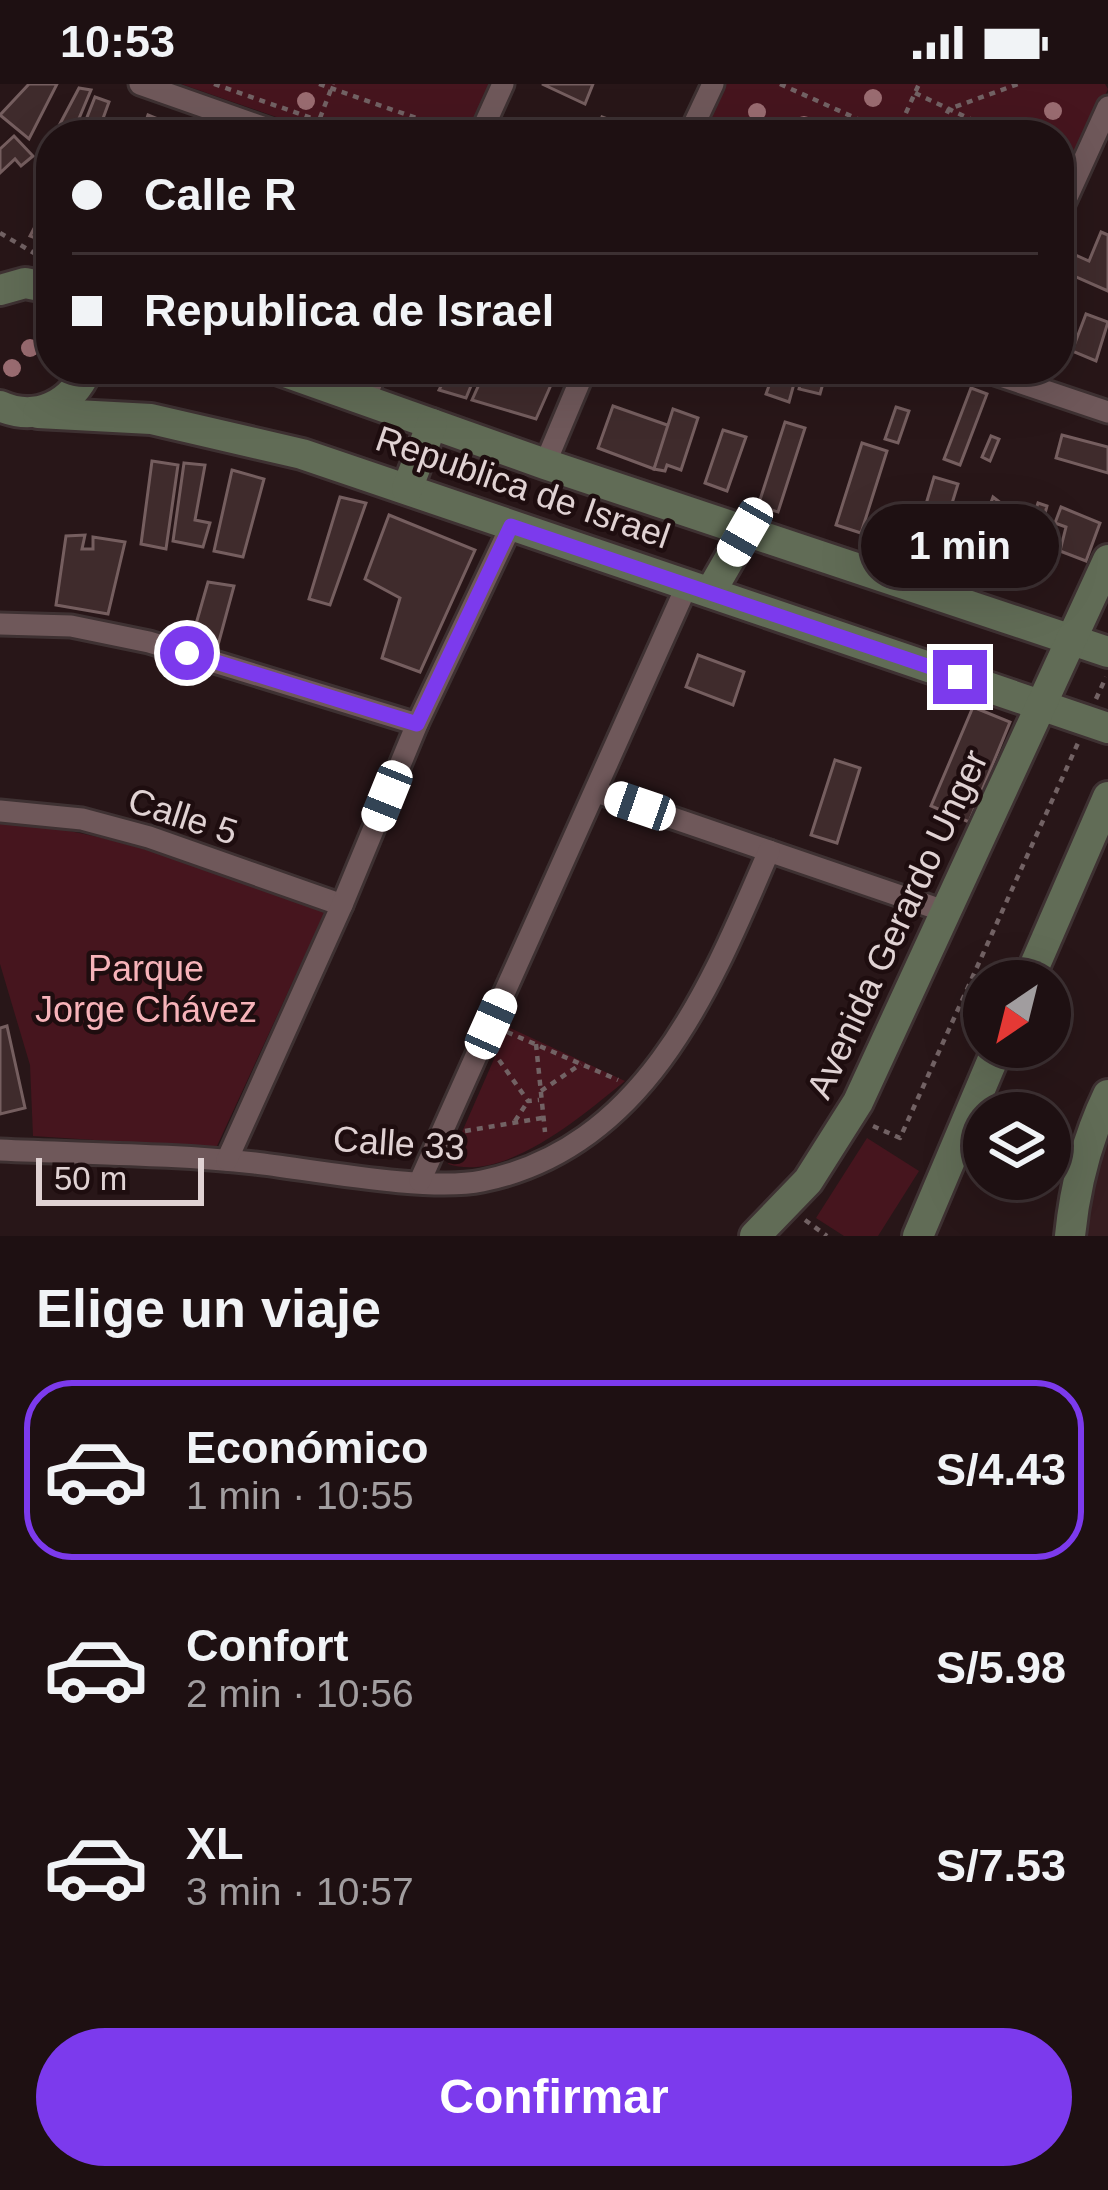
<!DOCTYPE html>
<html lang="es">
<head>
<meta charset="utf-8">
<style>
  body { margin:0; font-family:Helvetica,sans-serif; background:#26191b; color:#f1f3f6; height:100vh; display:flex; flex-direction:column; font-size:45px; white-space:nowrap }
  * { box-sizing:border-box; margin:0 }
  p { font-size:39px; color:#a19d9f }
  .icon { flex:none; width:66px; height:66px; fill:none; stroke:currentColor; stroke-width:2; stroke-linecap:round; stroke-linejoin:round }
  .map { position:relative; height:1152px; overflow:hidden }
  .side { display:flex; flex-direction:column; background:#1e1012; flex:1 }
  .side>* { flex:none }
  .top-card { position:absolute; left:36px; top:36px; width:1038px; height:264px; border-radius:48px; box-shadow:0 12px 48px #0002,0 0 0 3px #3c3032; display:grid; align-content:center; height:264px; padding:0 36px; background:#1e1012 }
  .needle { width:78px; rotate:215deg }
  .tools { position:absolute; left:963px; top:876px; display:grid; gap:24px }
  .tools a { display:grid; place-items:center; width:108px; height:108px; border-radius:50%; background:#1e1012; box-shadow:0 12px 48px #0002,0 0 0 3px #3c3032; font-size:60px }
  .scale { position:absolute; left:36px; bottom:30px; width:168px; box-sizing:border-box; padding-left:12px; border:6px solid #e0d2d3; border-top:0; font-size:33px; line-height:42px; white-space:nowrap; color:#e0d2d3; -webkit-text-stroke:9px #1e0d0f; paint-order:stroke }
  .end { position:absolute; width:54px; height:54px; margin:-27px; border:15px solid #7c3aed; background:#fff; box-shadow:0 0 0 6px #fff }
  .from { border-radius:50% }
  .bubble { position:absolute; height:84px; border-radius:42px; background:#1e1012; box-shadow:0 12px 48px #0002,0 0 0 3px #3c3032; font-size:39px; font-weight:700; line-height:84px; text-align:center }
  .car { position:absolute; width:36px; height:72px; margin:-36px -18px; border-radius:15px; box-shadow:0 0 9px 3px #0007; background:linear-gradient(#fff 24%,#345 0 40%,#fff 0 76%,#345 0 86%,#fff 0) }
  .top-card b { display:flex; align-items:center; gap:42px; height:114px; font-size:45px }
  .top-card b+b { border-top:3px solid #3c3032 }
  .top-card i { width:30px; height:30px; background:#f1f3f6 }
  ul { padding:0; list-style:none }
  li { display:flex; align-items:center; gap:36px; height:180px; margin:0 24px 18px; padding:0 12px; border:6px solid transparent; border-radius:48px }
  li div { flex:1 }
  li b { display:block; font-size:45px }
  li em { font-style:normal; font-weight:700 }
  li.selected { border-color:#7c3aed }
  li>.icon { width:108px; height:108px; stroke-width:1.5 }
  h2 { padding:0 36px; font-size:54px; line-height:144px }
  .cta { display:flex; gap:24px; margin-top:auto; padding:24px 36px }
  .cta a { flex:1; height:138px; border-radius:72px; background:#7c3aed; color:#fff; font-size:48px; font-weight:700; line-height:138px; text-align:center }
  .status { display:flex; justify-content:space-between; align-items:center; height:84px; padding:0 60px; background:#1e1012; direction:ltr }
  .status svg { height:33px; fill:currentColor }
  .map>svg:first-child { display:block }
  .built { fill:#361d20 }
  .green { fill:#46151e }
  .building { fill:#3f2b2c; stroke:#755e5f; stroke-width:3 }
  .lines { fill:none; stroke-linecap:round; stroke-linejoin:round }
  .street-casing { stroke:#3e3132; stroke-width:27 }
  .secondary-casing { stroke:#3e3132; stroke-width:36 }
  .path { stroke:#726264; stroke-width:4.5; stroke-dasharray:6 6; stroke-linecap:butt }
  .street { stroke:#6f585a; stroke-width:21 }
  .secondary { stroke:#616c56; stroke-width:30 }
  .tree { fill:#9a6c71 }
  .route { stroke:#7c3aed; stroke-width:15 }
  .labels { text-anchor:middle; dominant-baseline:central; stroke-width:9; stroke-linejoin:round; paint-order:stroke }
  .street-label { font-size:36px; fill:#e0d2d3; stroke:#1e0d0f }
  .park-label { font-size:36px; fill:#f7b3b9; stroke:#1e0d0f }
</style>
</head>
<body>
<div class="status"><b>10:53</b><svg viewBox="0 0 49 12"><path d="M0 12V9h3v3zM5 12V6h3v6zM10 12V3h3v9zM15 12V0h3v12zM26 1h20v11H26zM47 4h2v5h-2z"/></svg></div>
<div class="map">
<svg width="1108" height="1152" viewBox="0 0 1108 1152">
  <rect width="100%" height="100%" fill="#281618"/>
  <polygon class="built" points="1108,1034 1108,1152 1077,1152"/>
  <g class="green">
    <polygon points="181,0 494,0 470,51 328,51"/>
    <polygon points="724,0 1105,0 1108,5 1059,111 1059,51 733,51 705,42"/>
    <path d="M0,738C113,745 219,791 325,828L216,1064L33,1052L30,981L0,880Z"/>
    <path d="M508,943L625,997C583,1031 505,1099 448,1080Z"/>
    <polygon points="867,1054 919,1087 878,1152 844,1152 816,1134"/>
  </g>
  <g class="building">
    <polygon points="29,0 57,0 29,55 0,31"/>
    <polygon points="542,0 593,0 585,20"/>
    <polygon points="79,4 91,6 72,51 54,51"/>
    <polygon points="95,13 109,18 97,51 80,51"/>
    <polygon points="148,31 163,37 158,51 141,51"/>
    <polygon points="602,33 651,51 595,51"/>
    <polygon points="175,38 190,43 187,51 170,51"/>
    <polygon points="14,52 33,72 21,82 15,75 0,89 0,65"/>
    <polygon points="49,116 51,117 51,160 30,152"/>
    <polygon points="1101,148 1108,151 1108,207 1065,188 1073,170 1089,177"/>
    <polygon points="1086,230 1108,238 1096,277 1072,267"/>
    <polygon points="450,285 478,285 466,314 439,306"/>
    <polygon points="486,285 558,285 536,335 472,316"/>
    <polygon points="775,285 798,285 789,318 766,310"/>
    <polygon points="804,285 827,285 820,310 799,305"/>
    <polygon points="971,304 987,310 960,381 944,375"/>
    <polygon points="613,322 670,342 654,385 598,364"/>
    <polygon points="896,323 909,327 898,359 885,355"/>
    <polygon points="673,325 698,334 681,386 667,381 665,387 654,385"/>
    <polygon points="785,338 805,344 778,428 758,422"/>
    <polygon points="723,346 746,353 727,407 705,399"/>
    <polygon points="1062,351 1108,363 1108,389 1056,374"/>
    <polygon points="991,352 999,355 990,377 982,373"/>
    <polygon points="862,359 887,367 861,449 836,441"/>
    <polygon points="152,377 178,381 166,465 141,460"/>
    <polygon points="184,379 205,381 195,436 210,439 203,463 173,457"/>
    <polygon points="232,386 264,395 243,473 214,467"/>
    <polygon points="934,393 958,400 936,471 913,464"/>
    <polygon points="340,413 366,419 330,521 309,515"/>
    <polygon points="993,413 1006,423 995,451 988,449 987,459 994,460 982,491 962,483 984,422 989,424"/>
    <polygon points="1038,419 1047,422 1044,433 1050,435 1042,460 1026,455"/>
    <polygon points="1061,423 1100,439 1086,477 1060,467 1066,443 1055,439"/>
    <polygon points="389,431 475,466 420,588 382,574 400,514 365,495"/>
    <polygon points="85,451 82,465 93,465 93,453 125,458 108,530 56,521 66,452"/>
    <polygon points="208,498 234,502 218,561 201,559 207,545 196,540"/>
    <polygon points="698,571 744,588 733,621 686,603"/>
    <polygon points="973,623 1010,638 969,738 931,722"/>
    <polygon points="835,676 860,684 837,759 811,751"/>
    <polygon points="7,942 25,1024 0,1030 0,944"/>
  </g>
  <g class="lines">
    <g class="street-casing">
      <g id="street">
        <polyline points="140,0 285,51"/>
        <polyline points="480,51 503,0"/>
        <polyline points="689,51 713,0"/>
        <polyline points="1059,131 1108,23"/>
        <polyline points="980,285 1108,328"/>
        <polyline points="365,315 377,285"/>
        <polyline points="545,380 585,285"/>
        <polyline points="0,540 71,542 149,558 417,640"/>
        <polyline points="597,708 947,828"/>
        <polyline points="0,727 82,735 149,753 342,821"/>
        <path d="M0,1066C85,1070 171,1070 255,1079C314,1086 428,1108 482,1097C646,1064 711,902 769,767"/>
        <polyline points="227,1076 342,821 417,640 511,442"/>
        <polyline points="420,1097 688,499"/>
      </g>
    </g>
    <g class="secondary-casing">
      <g id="secondary">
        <polyline points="0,206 25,199 51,204"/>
        <polyline points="277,285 545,380 1108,568"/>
        <path d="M0,322C36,338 72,321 87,285"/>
        <polyline points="38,329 151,335 302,370 1108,644"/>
        <polyline points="407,405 432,340"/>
        <polyline points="711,507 745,448"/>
        <polyline points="1028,897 1108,713"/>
        <polyline points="755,1152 808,1097 858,1018 1108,476"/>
        <polyline points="918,1152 998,963"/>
        <path d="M1070,1152C1075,1101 1086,1057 1108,1011"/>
      </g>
    </g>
    <g class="path">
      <polyline points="214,0 360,51"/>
      <polyline points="319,0 459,49"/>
      <polyline points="780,0 893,51"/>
      <polyline points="915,9 1004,51"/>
      <polyline points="320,34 333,0"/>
      <polyline points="896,51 919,0"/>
      <polyline points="936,51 949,25 1018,0"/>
      <polyline points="0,149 46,176"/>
      <polyline points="1096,615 1106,593"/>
      <polyline points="507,948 618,996"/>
      <polyline points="536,960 545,1048"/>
      <polyline points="499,976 528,1017 539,1016"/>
      <polyline points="541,1007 581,980"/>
      <polyline points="515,1037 528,1017"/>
      <polyline points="873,1042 900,1054 1078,659"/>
      <polyline points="465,1047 542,1034"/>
      <polyline points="805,1136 827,1152"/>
    </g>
    <use href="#street" class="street"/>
    <use href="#secondary" class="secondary"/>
  </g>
  <g class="tree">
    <circle cx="873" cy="14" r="9"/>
    <circle cx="306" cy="17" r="9"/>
    <circle cx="1053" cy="27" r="9"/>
    <circle cx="757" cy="28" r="9"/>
    <circle cx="804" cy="41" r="9"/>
    <circle cx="30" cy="264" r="9"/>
    <circle cx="12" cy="284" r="9"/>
  </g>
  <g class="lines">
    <polyline class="route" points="187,569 417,640 511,442 960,593"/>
  </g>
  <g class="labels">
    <g class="street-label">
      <text transform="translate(523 403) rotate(19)">Republica de Israel</text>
      <text transform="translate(183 732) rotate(18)">Calle 5</text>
      <text transform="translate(897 840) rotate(-65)">Avenida Gerardo Unger</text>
      <text transform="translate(399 1059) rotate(4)">Calle 33</text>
    </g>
    <g class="park-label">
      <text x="146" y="884">Parque<tspan x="146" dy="41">Jorge Chávez</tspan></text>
    </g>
  </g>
</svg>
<div class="tools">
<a><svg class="needle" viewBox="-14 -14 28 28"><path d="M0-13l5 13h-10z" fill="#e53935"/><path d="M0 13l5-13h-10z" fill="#a19d9f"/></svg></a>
<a><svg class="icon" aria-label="layers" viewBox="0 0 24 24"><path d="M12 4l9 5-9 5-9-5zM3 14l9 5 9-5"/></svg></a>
</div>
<div class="scale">50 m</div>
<i class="end from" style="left:187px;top:569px"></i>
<i class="end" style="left:960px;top:593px"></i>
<div class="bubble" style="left:861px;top:420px;width:198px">1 min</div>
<i class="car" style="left:745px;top:448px;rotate:210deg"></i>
<i class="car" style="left:387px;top:712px;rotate:202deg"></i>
<i class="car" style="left:640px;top:722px;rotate:289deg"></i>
<i class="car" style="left:491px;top:940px;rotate:24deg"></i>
<div class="top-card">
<b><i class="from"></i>Calle R</b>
<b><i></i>Republica de Israel</b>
</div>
</div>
<section class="side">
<h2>Elige un viaje</h2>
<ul>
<li class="selected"><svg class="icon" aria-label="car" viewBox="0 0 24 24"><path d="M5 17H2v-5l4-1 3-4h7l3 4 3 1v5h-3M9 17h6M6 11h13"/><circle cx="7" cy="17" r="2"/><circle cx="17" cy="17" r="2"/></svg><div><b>Económico</b><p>1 min · 10:55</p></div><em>S/4.43</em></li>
<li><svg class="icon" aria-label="car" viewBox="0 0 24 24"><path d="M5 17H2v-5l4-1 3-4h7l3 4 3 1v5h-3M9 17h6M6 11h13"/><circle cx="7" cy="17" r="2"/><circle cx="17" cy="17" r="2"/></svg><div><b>Confort</b><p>2 min · 10:56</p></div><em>S/5.98</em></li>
<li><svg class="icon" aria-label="car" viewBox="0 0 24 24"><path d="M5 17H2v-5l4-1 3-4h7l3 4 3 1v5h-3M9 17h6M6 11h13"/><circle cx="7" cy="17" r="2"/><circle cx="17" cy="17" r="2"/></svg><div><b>XL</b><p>3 min · 10:57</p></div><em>S/7.53</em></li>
</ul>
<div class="cta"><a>Confirmar</a></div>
</section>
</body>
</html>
